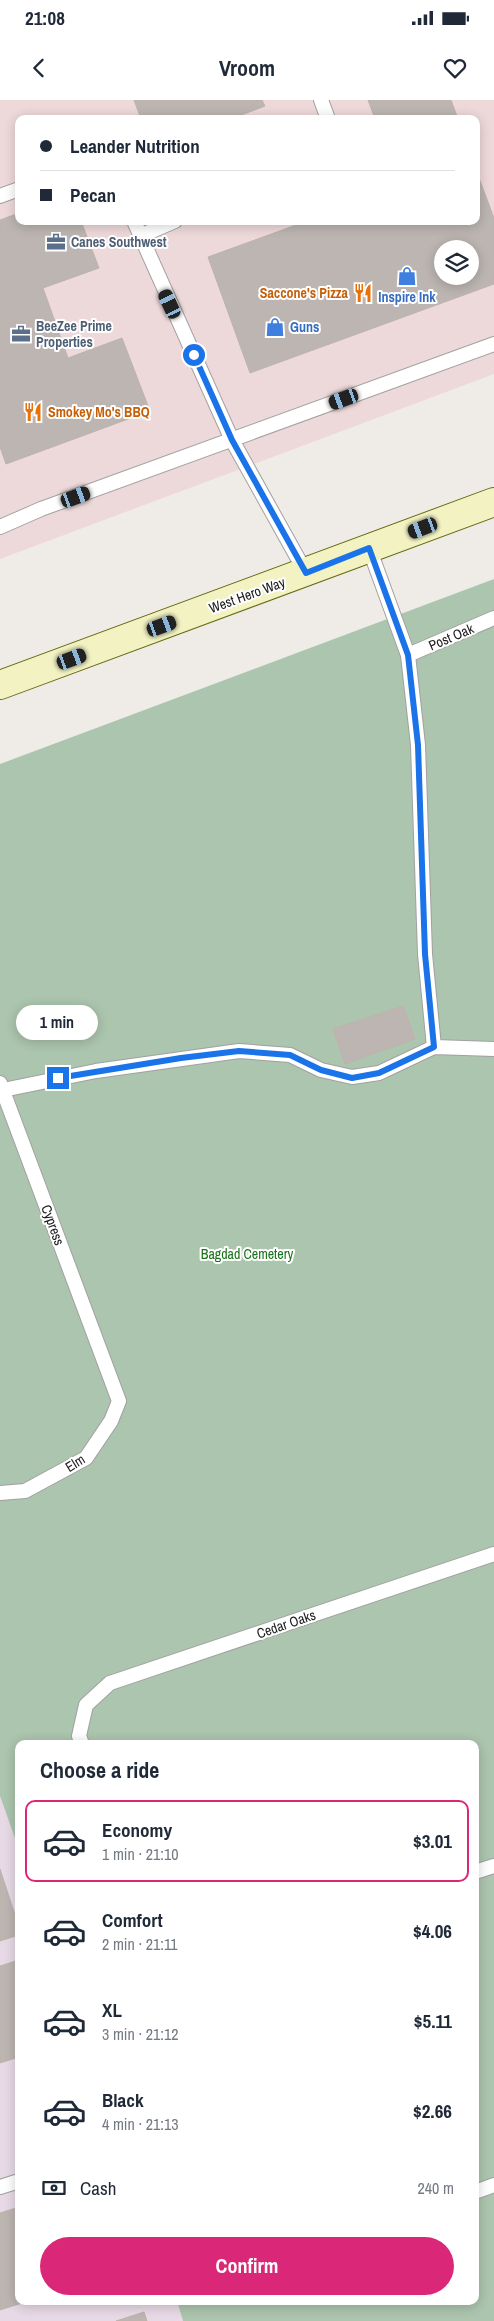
<!DOCTYPE html>
<html lang="en">
<head>
<meta charset="utf-8">
<style>
  body { margin:0; font-family:"Archivo Narrow",sans-serif; background:#f6f6f7; color:#1f2937; height:100vh; display:flex; flex-direction:column; font-size:19px; white-space:nowrap }
  * { box-sizing:border-box; margin:0 }
  p { font-size:16px; color:#747a83 }
  .icon { flex:none; width:28px; height:28px; fill:none; stroke:currentColor; stroke-width:2; stroke-linecap:round; stroke-linejoin:round }
  .map { position:relative; flex:1; overflow:hidden }
  .side { position:absolute; left:15px; top:1640px; width:464px; height:565px; display:flex; flex-direction:column; background:#fff; border-radius:10px; box-shadow:0 2px 12px #0003 }
  .side>* { flex:none }
  .banner { position:absolute; left:15px; top:15px; width:465px; height:110px; border-radius:10px; box-shadow:0 2px 12px #0003; display:grid; align-content:center; height:110px; padding:0 25px; background:#fff }
  .controls { position:absolute; left:434px; top:140px; display:grid; gap:10px }
  .controls a { display:grid; place-items:center; width:45px; height:45px; border-radius:50%; background:#fff; box-shadow:0 2px 12px #0003; font-size:25px }
  .end { position:absolute; width:22px; height:22px; margin:-11px; border:6px solid #1a73e8; background:#fff; box-shadow:0 0 0 2px #fff }
  .from { border-radius:50% }
  .bubble { position:absolute; height:35px; border-radius:18px; background:#fff; box-shadow:0 2px 12px #0003; font-size:16px; font-weight:700; line-height:35px; text-align:center }
  .car { position:absolute; width:15px; height:30px; margin:-15px -8px; border-radius:6px; box-shadow:0 0 4px 1px #0007; background:linear-gradient(#222 24%,#8ab4d8 0 40%,#222 0 76%,#8ab4d8 0 86%,#222 0) }
  .banner b { display:flex; align-items:center; gap:18px; height:48px; font-size:19px }
  .banner b+b { border-top:1px solid #e0e1e3 }
  .banner i { width:12px; height:12px; background:#1f2937 }
  ul { padding:0; list-style:none }
  li { display:flex; align-items:center; gap:15px; height:82px; margin:0 10px 8px; padding:0 15px; border:2px solid transparent; border-radius:10px }
  li div { flex:1 }
  li b { display:block; font-size:19px }
  li em { font-style:normal; font-weight:700 }
  li.active { border-color:#db2777 }
  li>.icon { width:45px; height:45px; stroke-width:1.5 }
  h2 { padding:0 25px; font-size:22px; line-height:60px }
  .pay { display:flex; align-items:center; gap:12px; height:55px; padding:0 25px; font-size:19px }
  .pay p { margin-inline-start:auto }
  .primary-button { display:flex; gap:10px; margin-top:auto; padding:10px 25px }
  .primary-button a { flex:1; height:58px; border-radius:30px; background:#db2777; color:#fff; font-size:20px; font-weight:700; line-height:58px; text-align:center }
  .status { display:flex; justify-content:space-between; align-items:center; height:35px; padding:0 25px; background:#fff; direction:ltr }
  .status svg { height:14px; fill:currentColor }
  header { display:flex; justify-content:space-between; align-items:center; height:65px; padding:0 25px; background:#fff; font-size:22px; font-weight:700 }
  .map>svg:first-child { display:block }
  .commercial { fill:#eed9da; fill-rule:evenodd }
  .industrial { fill:#e7dae6 }
  .cemetery { fill:#acc5ae }
  .building { fill:#bcb5b1; stroke:#bfb3ac; fill-rule:evenodd }
  .lines { fill:none; stroke-linecap:round; stroke-linejoin:round }
  .lane-casing { stroke:#a1a1a1; stroke-width:16 }
  .secondary-casing { stroke:#676b13; stroke-width:30 }
  .lane { stroke:#fff; stroke-width:14 }
  .secondary { stroke:#f2f2c3; stroke-width:28 }
  .route { stroke:#1a73e8; stroke-width:6 }
  .labels { text-anchor:middle; dominant-baseline:central; stroke-width:4; stroke-linejoin:round; paint-order:stroke }
  .service-label { font-size:14px; font-weight:bold; fill:#4e5e75; stroke:#fff; text-anchor:start }
  .food-label { font-size:14px; font-weight:bold; fill:#c56008; stroke:#fff; text-anchor:end }
  .shop-label { font-size:14px; font-weight:bold; fill:#366cbe; stroke:#fff }
  .street-label { font-size:14px; fill:#202020; stroke:#fff }
  .park-label { font-size:14px; fill:#1a721b; stroke:#fff }
</style>
</head>
<body>
<div class="status"><b>21:08</b><svg viewBox="0 0 49 12"><path d="M0 12V9h3v3zM5 12V6h3v6zM10 12V3h3v9zM15 12V0h3v12zM26 1h20v11H26zM47 4h2v5h-2z"/></svg></div>
<header><svg class="icon" aria-label="back" viewBox="0 0 24 24"><path d="M15 5l-7 7 7 7"/></svg>Vroom<svg class="icon" aria-label="heart" viewBox="0 0 24 24"><path d="M12 20l-8-8c-3-5 5-10 8-4 3-6 11-1 8 4z"/></svg></header>
<div class="map">
<svg width="494" height="2221" viewBox="0 0 494 2221">
  <rect width="100%" height="100%" fill="#efece8"/>
  <path class="commercial" d="M0,0H494V274L0,459ZM19,19H476V121H19ZM442,149H470V176H442Z"/>
  <polygon class="industrial" points="0,1696 19,1750 19,2201 177,2201 183,2221 0,2221"/>
  <polygon class="cemetery" points="494,479 494,2221 183,2221 177,2201 475,2201 475,1644 19,1644 19,1750 0,1696 0,664"/>
  <g class="building">
    <polygon points="134,0 262,0 265,6 231,19 141,19"/>
    <polygon points="368,0 451,0 458,19 375,19"/>
    <path d="M476,70L494,118V184L250,273L208,157L307,121H476ZM442,149H470V176H442Z"/>
    <polygon points="19,113 19,121 81,121 99,168 43,188 68,258 122,238 150,311 6,364 0,347 0,120"/>
    <polygon points="403,906 415,939 345,964 333,929"/>
    <polygon points="0,1769 19,1827 19,1835 0,1841"/>
    <polygon points="19,1860 19,1957 0,1963 0,1866"/>
    <polygon points="19,2107 19,2201 28,2201 0,2210 0,2113"/>
    <polygon points="144,2212 147,2221 116,2221"/>
  </g>
  <g class="lines">
    <g class="lane-casing">
      <g id="lane">
        <polyline points="321,0 328,19"/>
        <polyline points="0,96 19,89"/>
        <polyline points="134,121 232,340 306,473"/>
        <polyline points="140,136 175,121"/>
        <polyline points="0,427 41,409 494,244"/>
        <polyline points="369,448 408,555 418,645 425,854 434,947"/>
        <polyline points="408,555 494,518"/>
        <polyline points="3,990 96,971 239,951 290,955 321,970 352,977 379,973 434,947 494,949"/>
        <polyline points="0,1393 25,1391 86,1358 111,1321 119,1301 0,983"/>
        <polyline points="82,1644 79,1636 86,1605 110,1583 494,1454"/>
        <polyline points="475,1772 494,1766"/>
        <polyline points="0,2087 19,2081"/>
        <polyline points="475,2092 494,2085"/>
      </g>
    </g>
    <g class="secondary-casing">
      <polyline id="secondary" points="0,585 494,402"/>
    </g>
    <use href="#lane" class="lane"/>
    <use href="#secondary" class="secondary"/>
  </g>
  <g class="lines">
    <polyline class="route" points="58,978 181,958 239,951 290,955 321,970 352,978 379,973 434,947 425,854 418,645 408,555 369,448 306,473 232,340 194,255"/>
  </g>
  <defs>
    <g id="office-bare" transform="scale(1.5)"><path d="M-6-3h4V-5.5h4V-3h4V5H-6ZM-1-4.5V-3h2v-1.5ZM-6 0V1H6V0Z" fill="#5c6f8a" stroke="#fff" stroke-width="2.5" paint-order="stroke"/></g>
    <g id="shop-bare" transform="scale(1.5)"><path d="M-5-2.5h2.3a2.7 3.5 0 0 1 5.4 0H5L5.5 6h-11ZM-1.5-2.5h3a1.5 2.3 0 0 0-3 0Z" fill="#3f7fe0" stroke="#fff" stroke-width="2.5" paint-order="stroke"/></g>
    <g id="restaurant-bare" transform="scale(1.5)"><path d="M-5-6h1v4h1v-4h1v4h1v-4h1v5L-1.5 .5V6h-2V.5L-5-1ZM5-6V6H3V1.5H1.5Q1.5-4 5-6Z" fill="#e8710a" stroke="#fff" stroke-width="2.5" paint-order="stroke"/></g>
  </defs>
  <g fill-rule="evenodd">
    <use href="#office-bare" x="56" y="142"/>
    <use href="#shop-bare" x="407" y="176"/>
    <use href="#restaurant-bare" x="363" y="193"/>
    <use href="#shop-bare" x="275" y="227"/>
    <use href="#office-bare" x="21" y="234"/>
    <use href="#restaurant-bare" x="33" y="312"/>
  </g>
  <g class="labels">
    <g class="service-label">
      <text x="71" y="142">Canes Southwest</text>
      <text x="36" y="226">BeeZee Prime<tspan x="36" dy="16">Properties</tspan></text>
    </g>
    <g class="food-label">
      <text x="348" y="193">Saccone's Pizza</text>
      <text x="48" y="312" text-anchor="start">Smokey Mo's BBQ</text>
    </g>
    <g class="shop-label">
      <text x="407" y="197">Inspire Ink</text>
      <text x="290" y="227" text-anchor="start">Guns</text>
    </g>
    <g class="street-label">
      <text transform="translate(247 495) rotate(-20)">West Hero Way</text>
      <text transform="translate(451 537) rotate(-23)">Post Oak</text>
      <text transform="translate(53 1125) rotate(70)">Cypress</text>
      <text transform="translate(75 1363) rotate(-32)">Elm</text>
      <text transform="translate(286 1524) rotate(-19)">Cedar Oaks</text>
    </g>
    <g class="park-label">
      <text x="247" y="1154">Bagdad Cemetery</text>
    </g>
  </g>
</svg>
<div class="controls">
<a><svg class="icon" aria-label="layers" viewBox="0 0 24 24"><path d="M12 4l9 5-9 5-9-5zM3 14l9 5 9-5"/></svg></a>
</div>
<i class="end from" style="left:194px;top:255px"></i>
<i class="end" style="left:58px;top:978px"></i>
<div class="bubble" style="left:16px;top:905px;width:82px">1 min</div>
<i class="car" style="left:170px;top:204px;rotate:335deg"></i>
<i class="car" style="left:344px;top:299px;rotate:250deg"></i>
<i class="car" style="left:76px;top:397px;rotate:70deg"></i>
<i class="car" style="left:423px;top:428px;rotate:249deg"></i>
<i class="car" style="left:162px;top:526px;rotate:70deg"></i>
<i class="car" style="left:72px;top:559px;rotate:70deg"></i>
<div class="banner">
<b><i class="from"></i>Leander Nutrition</b>
<b><i></i>Pecan</b>
</div>
<section class="side">
<h2>Choose a ride</h2>
<ul>
<li class="active"><svg class="icon" aria-label="car" viewBox="0 0 24 24"><path d="M5 17H2v-5l4-1 3-4h7l3 4 3 1v5h-3M9 17h6M6 11h13"/><circle cx="7" cy="17" r="2"/><circle cx="17" cy="17" r="2"/></svg><div><b>Economy</b><p>1 min · 21:10</p></div><em>$3.01</em></li>
<li><svg class="icon" aria-label="car" viewBox="0 0 24 24"><path d="M5 17H2v-5l4-1 3-4h7l3 4 3 1v5h-3M9 17h6M6 11h13"/><circle cx="7" cy="17" r="2"/><circle cx="17" cy="17" r="2"/></svg><div><b>Comfort</b><p>2 min · 21:11</p></div><em>$4.06</em></li>
<li><svg class="icon" aria-label="car" viewBox="0 0 24 24"><path d="M5 17H2v-5l4-1 3-4h7l3 4 3 1v5h-3M9 17h6M6 11h13"/><circle cx="7" cy="17" r="2"/><circle cx="17" cy="17" r="2"/></svg><div><b>XL</b><p>3 min · 21:12</p></div><em>$5.11</em></li>
<li><svg class="icon" aria-label="car" viewBox="0 0 24 24"><path d="M5 17H2v-5l4-1 3-4h7l3 4 3 1v5h-3M9 17h6M6 11h13"/><circle cx="7" cy="17" r="2"/><circle cx="17" cy="17" r="2"/></svg><div><b>Black</b><p>4 min · 21:13</p></div><em>$2.66</em></li>
</ul>
<div class="pay"><svg class="icon" aria-label="cash" viewBox="0 0 24 24"><path d="M3 7h18v10H3z"/><circle cx="12" cy="12" r="2"/></svg>Cash<p>240 m</p></div>
<div class="primary-button"><a>Confirm</a></div>
</section>
</div>
</body>
</html>
